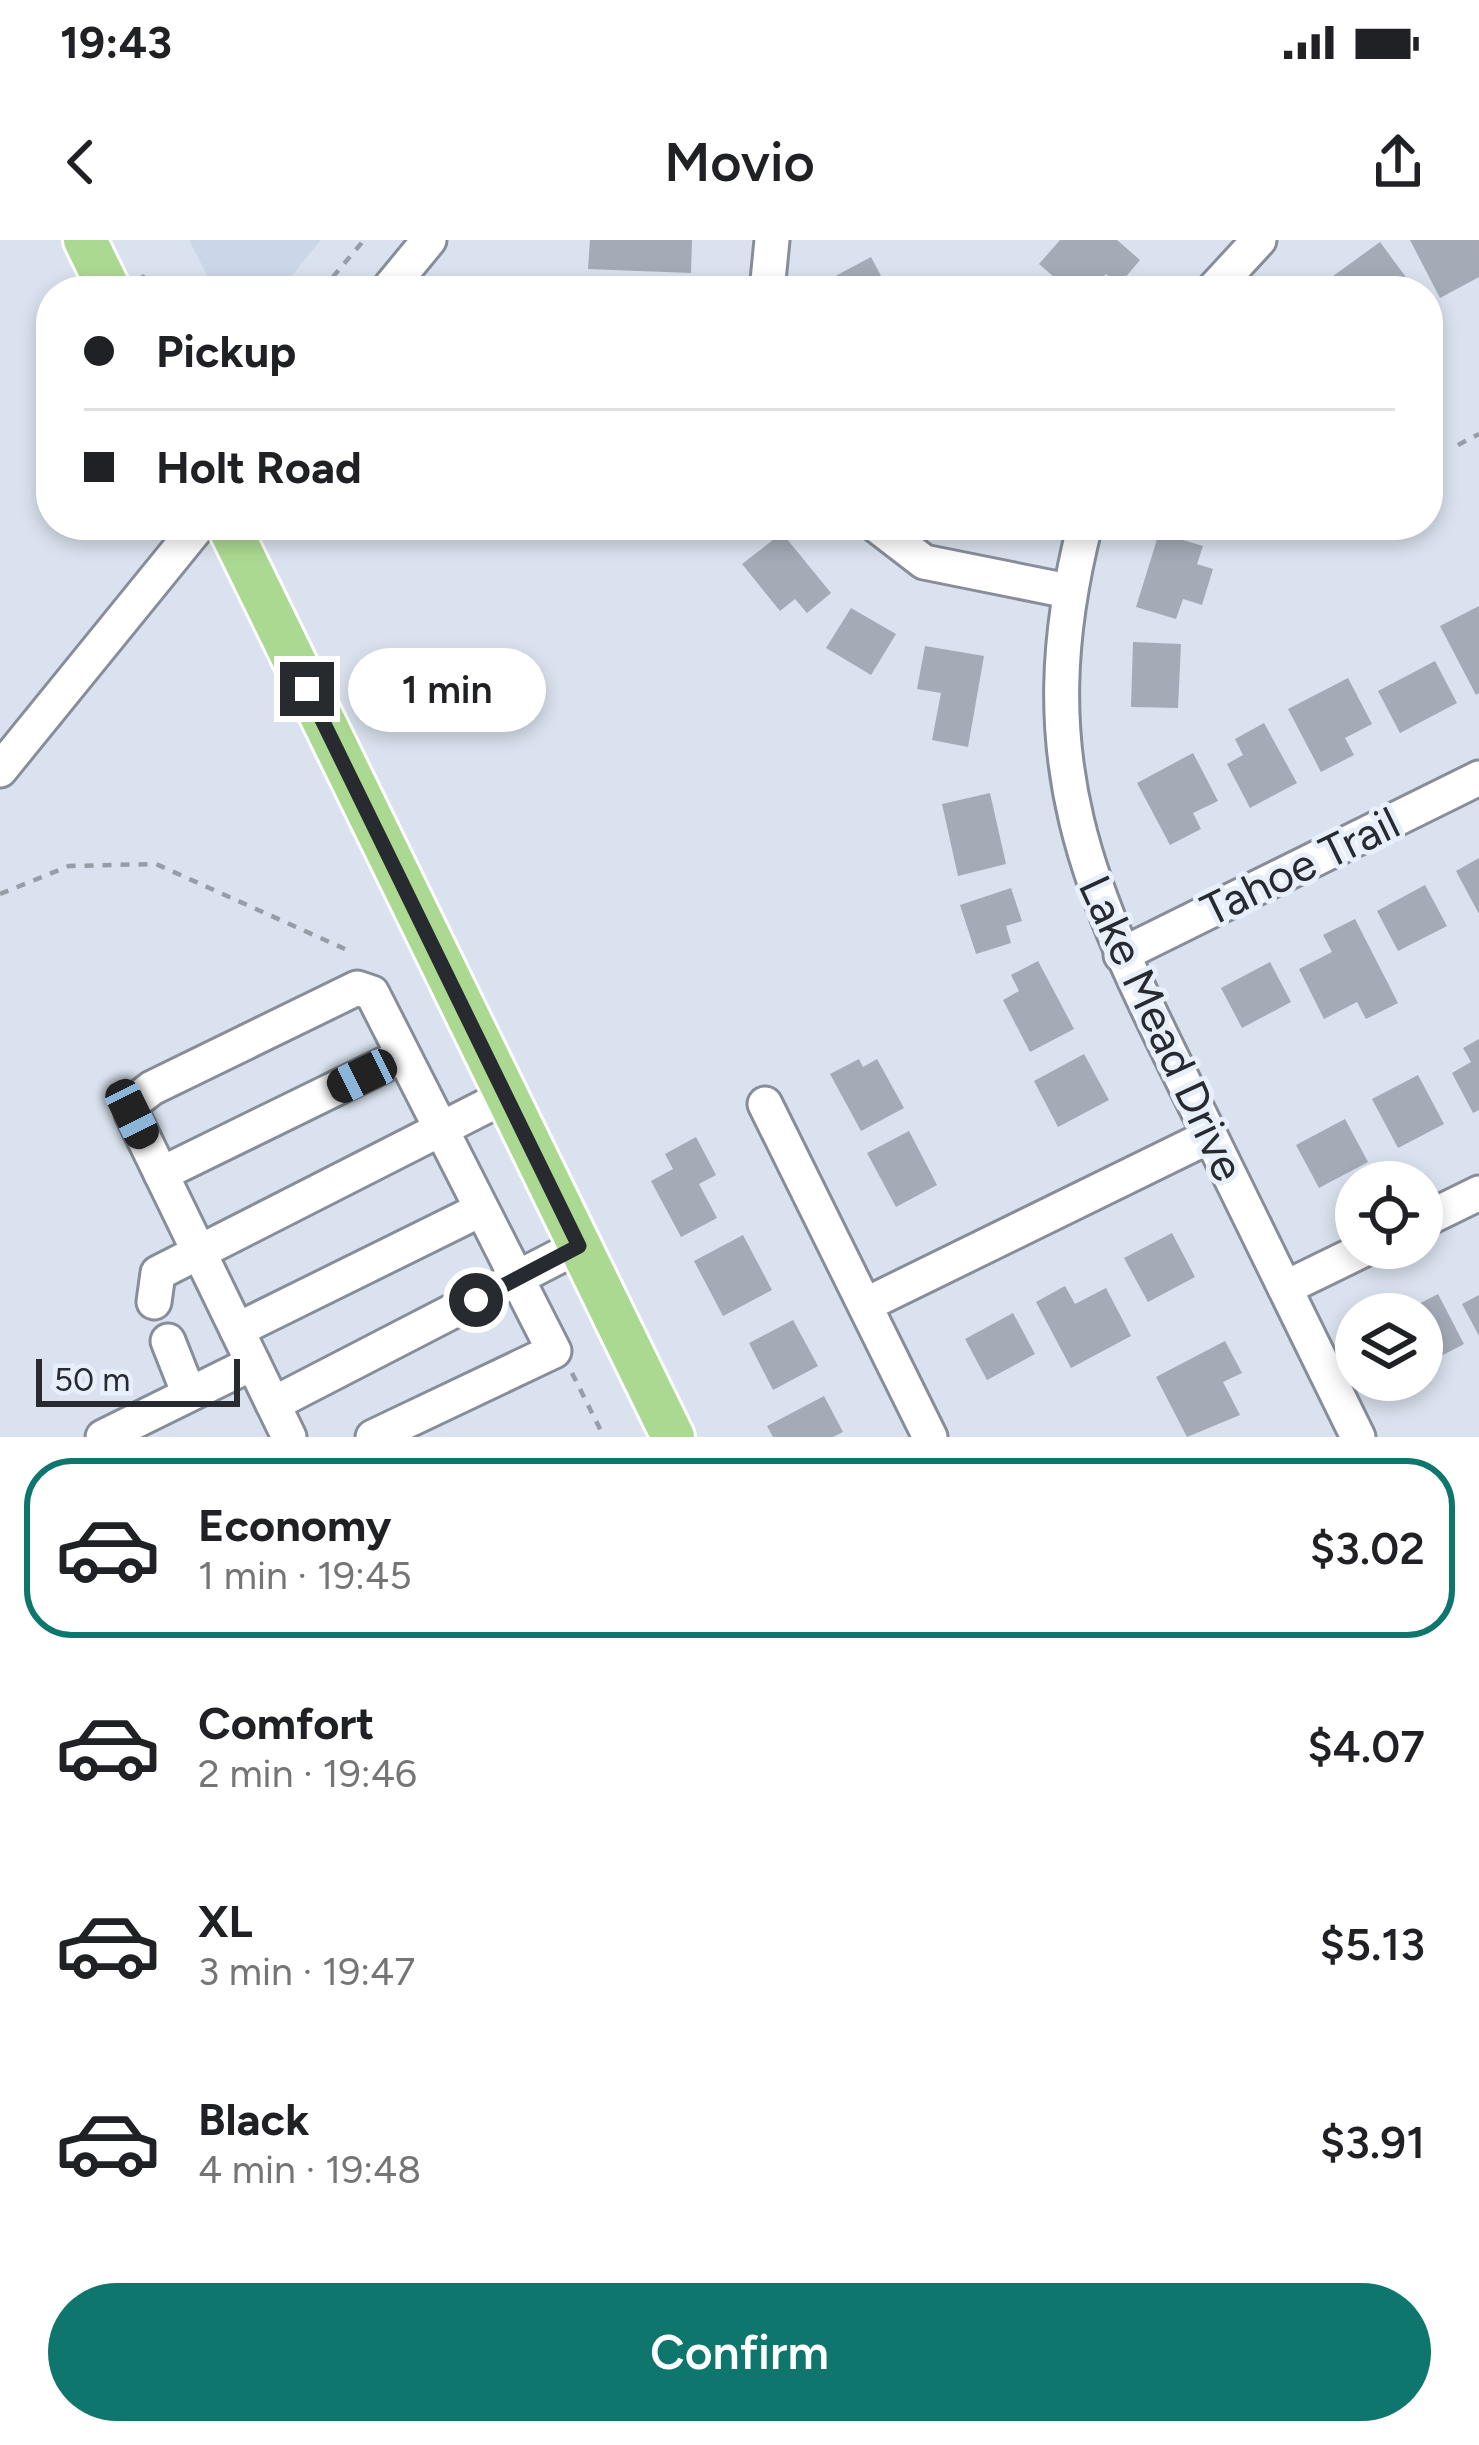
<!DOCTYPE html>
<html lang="en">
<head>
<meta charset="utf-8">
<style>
  body { margin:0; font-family:Figtree,sans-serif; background:#f6f6f6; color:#202124; height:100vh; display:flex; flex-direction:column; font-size:45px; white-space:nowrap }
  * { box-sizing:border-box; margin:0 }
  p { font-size:39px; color:#757577 }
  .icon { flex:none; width:66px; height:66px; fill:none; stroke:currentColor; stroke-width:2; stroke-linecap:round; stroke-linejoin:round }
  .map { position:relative; height:1197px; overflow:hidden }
  .side { display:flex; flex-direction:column; background:#fff; flex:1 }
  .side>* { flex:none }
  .hud { position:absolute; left:36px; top:36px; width:1407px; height:264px; border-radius:48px; box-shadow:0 6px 18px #0003; display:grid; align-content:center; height:264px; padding:0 48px; background:#fff }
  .controls { position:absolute; left:1335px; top:921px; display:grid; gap:24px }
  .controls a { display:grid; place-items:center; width:108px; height:108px; border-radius:50%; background:#fff; box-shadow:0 6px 18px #0003; font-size:60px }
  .scale { position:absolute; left:36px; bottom:30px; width:204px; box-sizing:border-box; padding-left:12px; border:6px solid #272a2f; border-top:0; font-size:33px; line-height:42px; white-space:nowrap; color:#272a2f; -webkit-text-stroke:9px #e7effb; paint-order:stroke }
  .end { position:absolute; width:54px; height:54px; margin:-27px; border:15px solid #272a2f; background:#fff; box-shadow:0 0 0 6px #fff }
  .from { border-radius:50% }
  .bubble { position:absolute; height:84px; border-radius:42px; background:#fff; box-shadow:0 6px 18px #0003; font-size:39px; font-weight:600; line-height:84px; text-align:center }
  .car { position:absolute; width:36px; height:72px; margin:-36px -18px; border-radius:15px; box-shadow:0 0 9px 3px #0007; background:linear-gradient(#222 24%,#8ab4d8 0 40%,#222 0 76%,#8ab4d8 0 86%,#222 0) }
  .hud b { display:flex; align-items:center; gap:42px; height:114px; font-size:45px }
  .hud b+b { border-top:3px solid #e0e0e0 }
  .hud i { width:30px; height:30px; background:#202124 }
  ul { padding:21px 0 0; list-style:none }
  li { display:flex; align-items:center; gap:36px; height:180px; margin:0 24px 18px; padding:0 24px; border:6px solid transparent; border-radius:48px }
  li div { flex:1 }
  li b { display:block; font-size:45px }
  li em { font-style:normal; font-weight:600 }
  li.current { border-color:#0f766e }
  li>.icon { width:108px; height:108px; stroke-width:1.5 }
  .button { display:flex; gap:24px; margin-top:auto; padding:24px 48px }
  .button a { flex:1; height:138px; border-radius:72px; background:#0f766e; color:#fff; font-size:48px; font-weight:600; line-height:138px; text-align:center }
  .status { display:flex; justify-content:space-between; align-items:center; height:84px; padding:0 60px; background:#fff; direction:ltr }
  .status svg { height:33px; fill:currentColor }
  header { display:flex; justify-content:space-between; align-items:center; height:156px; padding:0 48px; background:#fff; font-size:54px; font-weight:600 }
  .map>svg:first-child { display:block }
  .built { fill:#cbd7e9 }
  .building { fill:#a3abb6 }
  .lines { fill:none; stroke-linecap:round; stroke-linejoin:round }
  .minor-casing { stroke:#878e99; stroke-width:39 }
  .major-casing { stroke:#fff; stroke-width:48 }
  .path { stroke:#969da6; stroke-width:4.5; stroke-dasharray:9 9; stroke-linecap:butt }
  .minor { stroke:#fff; stroke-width:33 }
  .major { stroke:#acd991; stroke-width:42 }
  .route { stroke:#272a2f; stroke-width:15 }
  .labels { text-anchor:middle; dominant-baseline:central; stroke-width:10; stroke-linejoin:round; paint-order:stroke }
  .street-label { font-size:45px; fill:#272a2f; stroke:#e7effb }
</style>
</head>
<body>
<div class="status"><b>19:43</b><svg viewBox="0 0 49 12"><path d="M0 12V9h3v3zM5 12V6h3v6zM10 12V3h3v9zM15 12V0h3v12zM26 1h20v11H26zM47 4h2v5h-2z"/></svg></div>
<header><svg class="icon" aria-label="back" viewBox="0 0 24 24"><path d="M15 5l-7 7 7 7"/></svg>Movio<svg class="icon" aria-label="share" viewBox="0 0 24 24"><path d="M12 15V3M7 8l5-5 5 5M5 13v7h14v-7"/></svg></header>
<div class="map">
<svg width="1479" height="1197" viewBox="0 0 1479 1197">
  <rect width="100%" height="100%" fill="#d9e2ee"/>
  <polygon class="built" points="189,0 321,0 279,51 215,51"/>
  <g class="building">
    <polygon points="590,0 692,0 691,33 588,29"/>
    <polygon points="1060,0 1117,0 1140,20 1119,45 1106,34 1091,51 1070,51 1039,24"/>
    <polygon points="1410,0 1479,0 1479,37 1440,58"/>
    <polygon points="1380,2 1408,40 1393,51 1337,51 1329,39"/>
    <polygon points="871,17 889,51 834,51 828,40"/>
    <polygon points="782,293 831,353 807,373 795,359 780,371 742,324"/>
    <polygon points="1159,293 1203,306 1197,324 1213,329 1202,365 1183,359 1176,379 1136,367"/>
    <polygon points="1479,366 1479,453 1476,455 1440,386"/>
    <polygon points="851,368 896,394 871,435 826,408"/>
    <polygon points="1133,402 1181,404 1178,468 1131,467"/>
    <polygon points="925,406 984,416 968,507 932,500 941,453 917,449"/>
    <polygon points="1435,421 1457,463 1400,493 1378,451"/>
    <polygon points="1348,438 1372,484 1345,498 1354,515 1321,532 1288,469"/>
    <polygon points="1264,483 1297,543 1250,568 1227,524 1243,515 1235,499"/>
    <polygon points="1193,513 1218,561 1193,573 1201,589 1170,605 1137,543"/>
    <polygon points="990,553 1006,624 958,636 942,564"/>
    <polygon points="1479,618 1479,674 1456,631"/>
    <polygon points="1425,645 1447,686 1398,711 1377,671"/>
    <polygon points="1011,648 1022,681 1006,686 1011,703 976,714 960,665"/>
    <polygon points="1355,679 1398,763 1366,779 1357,762 1324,779 1299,729 1332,712 1323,695"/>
    <polygon points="1038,721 1074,789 1030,812 1003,760 1019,751 1011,735"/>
    <polygon points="1270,722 1291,762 1242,788 1221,748"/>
    <polygon points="1479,799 1479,870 1473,873 1452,833 1471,822 1463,808"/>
    <polygon points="1084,814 1109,860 1058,887 1034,841"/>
    <polygon points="859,819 863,827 877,819 904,868 861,891 830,834"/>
    <polygon points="1418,835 1444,884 1398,908 1372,859"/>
    <polygon points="1345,879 1368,922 1319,948 1296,905"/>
    <polygon points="909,891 937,945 896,967 867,913"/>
    <polygon points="696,897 716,935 699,944 717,978 681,997 651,941 673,929 665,914"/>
    <polygon points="1172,993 1195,1037 1148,1062 1124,1018"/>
    <polygon points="743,995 772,1050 723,1076 694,1021"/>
    <polygon points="1065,1046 1075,1064 1106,1048 1131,1096 1071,1128 1036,1062"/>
    <polygon points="1438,1054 1464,1104 1422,1126 1422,1074 1399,1074"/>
    <polygon points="1479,1055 1479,1096 1462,1064"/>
    <polygon points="1013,1073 1035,1114 987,1140 965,1099"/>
    <polygon points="793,1080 818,1126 773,1150 749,1103"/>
    <polygon points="1225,1101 1242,1133 1223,1142 1240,1175 1187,1197 1156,1137"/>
    <polygon points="824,1156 843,1192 833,1197 773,1197 767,1186"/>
  </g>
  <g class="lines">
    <g class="minor-casing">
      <g id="minor">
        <polyline points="387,51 429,0"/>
        <polyline points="767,51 772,0"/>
        <polyline points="1212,51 1259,0"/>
        <polyline points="876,285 924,322 1068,351"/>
        <path d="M1085,285C1022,531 1095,662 1201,877C1253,984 1306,1090 1358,1197"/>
        <polyline points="0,530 199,285"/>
        <polyline points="1121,715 1479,538"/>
        <polyline points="765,864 930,1197"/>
        <polyline points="161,934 402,816"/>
        <polyline points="1422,981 1479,953"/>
        <polyline points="1285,1048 1367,1008"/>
        <polyline points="154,1062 158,1033 506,856"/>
        <polyline points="865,1065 1210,896"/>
        <polyline points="237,1090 480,970"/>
        <polyline points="168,1101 189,1154"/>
        <polyline points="273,1164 579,1006"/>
        <polyline points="103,1197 253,1123"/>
        <polyline points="289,1197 132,874 135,861 152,848 357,748 372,753 554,1111 373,1197"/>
      </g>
    </g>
    <g class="major-casing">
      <g id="major">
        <polyline points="85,0 110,51"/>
        <polyline points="228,285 673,1197"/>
      </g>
    </g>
    <g class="path">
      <polyline points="142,35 151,51"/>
      <polyline points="321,51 364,0"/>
      <polyline points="1458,205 1479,194"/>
      <polyline points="0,654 69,626 156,624 345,709"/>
      <polyline points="572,1133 604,1197"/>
    </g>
    <use href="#minor" class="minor"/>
    <use href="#major" class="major"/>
  </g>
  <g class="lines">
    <polyline class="route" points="307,449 579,1006 476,1060"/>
  </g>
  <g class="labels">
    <g class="street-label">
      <text transform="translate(1300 626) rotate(-26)">Tahoe Trail</text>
      <text transform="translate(1162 788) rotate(65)">Lake Mead Drive</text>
    </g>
  </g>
</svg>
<div class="controls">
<a><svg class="icon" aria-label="locate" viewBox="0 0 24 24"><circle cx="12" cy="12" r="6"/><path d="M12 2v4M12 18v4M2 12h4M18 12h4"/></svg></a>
<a><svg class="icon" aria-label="layers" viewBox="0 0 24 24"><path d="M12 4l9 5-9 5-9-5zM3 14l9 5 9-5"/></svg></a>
</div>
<div class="scale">50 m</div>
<i class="end from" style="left:476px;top:1060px"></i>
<i class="end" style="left:307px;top:449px"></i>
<div class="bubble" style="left:348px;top:408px;width:198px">1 min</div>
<i class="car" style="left:362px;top:836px;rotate:244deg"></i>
<i class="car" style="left:132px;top:874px;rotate:154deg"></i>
<div class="hud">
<b><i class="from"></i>Pickup</b>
<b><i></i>Holt Road</b>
</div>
</div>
<section class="side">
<ul>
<li class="current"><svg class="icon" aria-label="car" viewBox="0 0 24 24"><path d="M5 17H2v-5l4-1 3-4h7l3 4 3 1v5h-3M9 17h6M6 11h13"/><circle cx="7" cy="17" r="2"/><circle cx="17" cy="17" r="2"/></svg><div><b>Economy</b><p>1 min · 19:45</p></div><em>$3.02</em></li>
<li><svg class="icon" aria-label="car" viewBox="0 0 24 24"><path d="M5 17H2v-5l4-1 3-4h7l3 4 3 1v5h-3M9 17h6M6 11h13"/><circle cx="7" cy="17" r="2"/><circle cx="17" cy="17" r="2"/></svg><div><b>Comfort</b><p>2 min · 19:46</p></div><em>$4.07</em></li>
<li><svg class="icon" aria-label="car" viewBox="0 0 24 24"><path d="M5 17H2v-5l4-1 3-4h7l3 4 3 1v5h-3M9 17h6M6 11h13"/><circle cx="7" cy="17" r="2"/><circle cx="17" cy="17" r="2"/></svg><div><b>XL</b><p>3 min · 19:47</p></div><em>$5.13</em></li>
<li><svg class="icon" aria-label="car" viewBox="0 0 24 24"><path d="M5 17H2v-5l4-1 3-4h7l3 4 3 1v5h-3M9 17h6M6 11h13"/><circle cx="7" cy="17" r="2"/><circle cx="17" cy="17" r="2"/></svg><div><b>Black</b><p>4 min · 19:48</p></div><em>$3.91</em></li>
</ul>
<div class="button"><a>Confirm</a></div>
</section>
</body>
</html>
